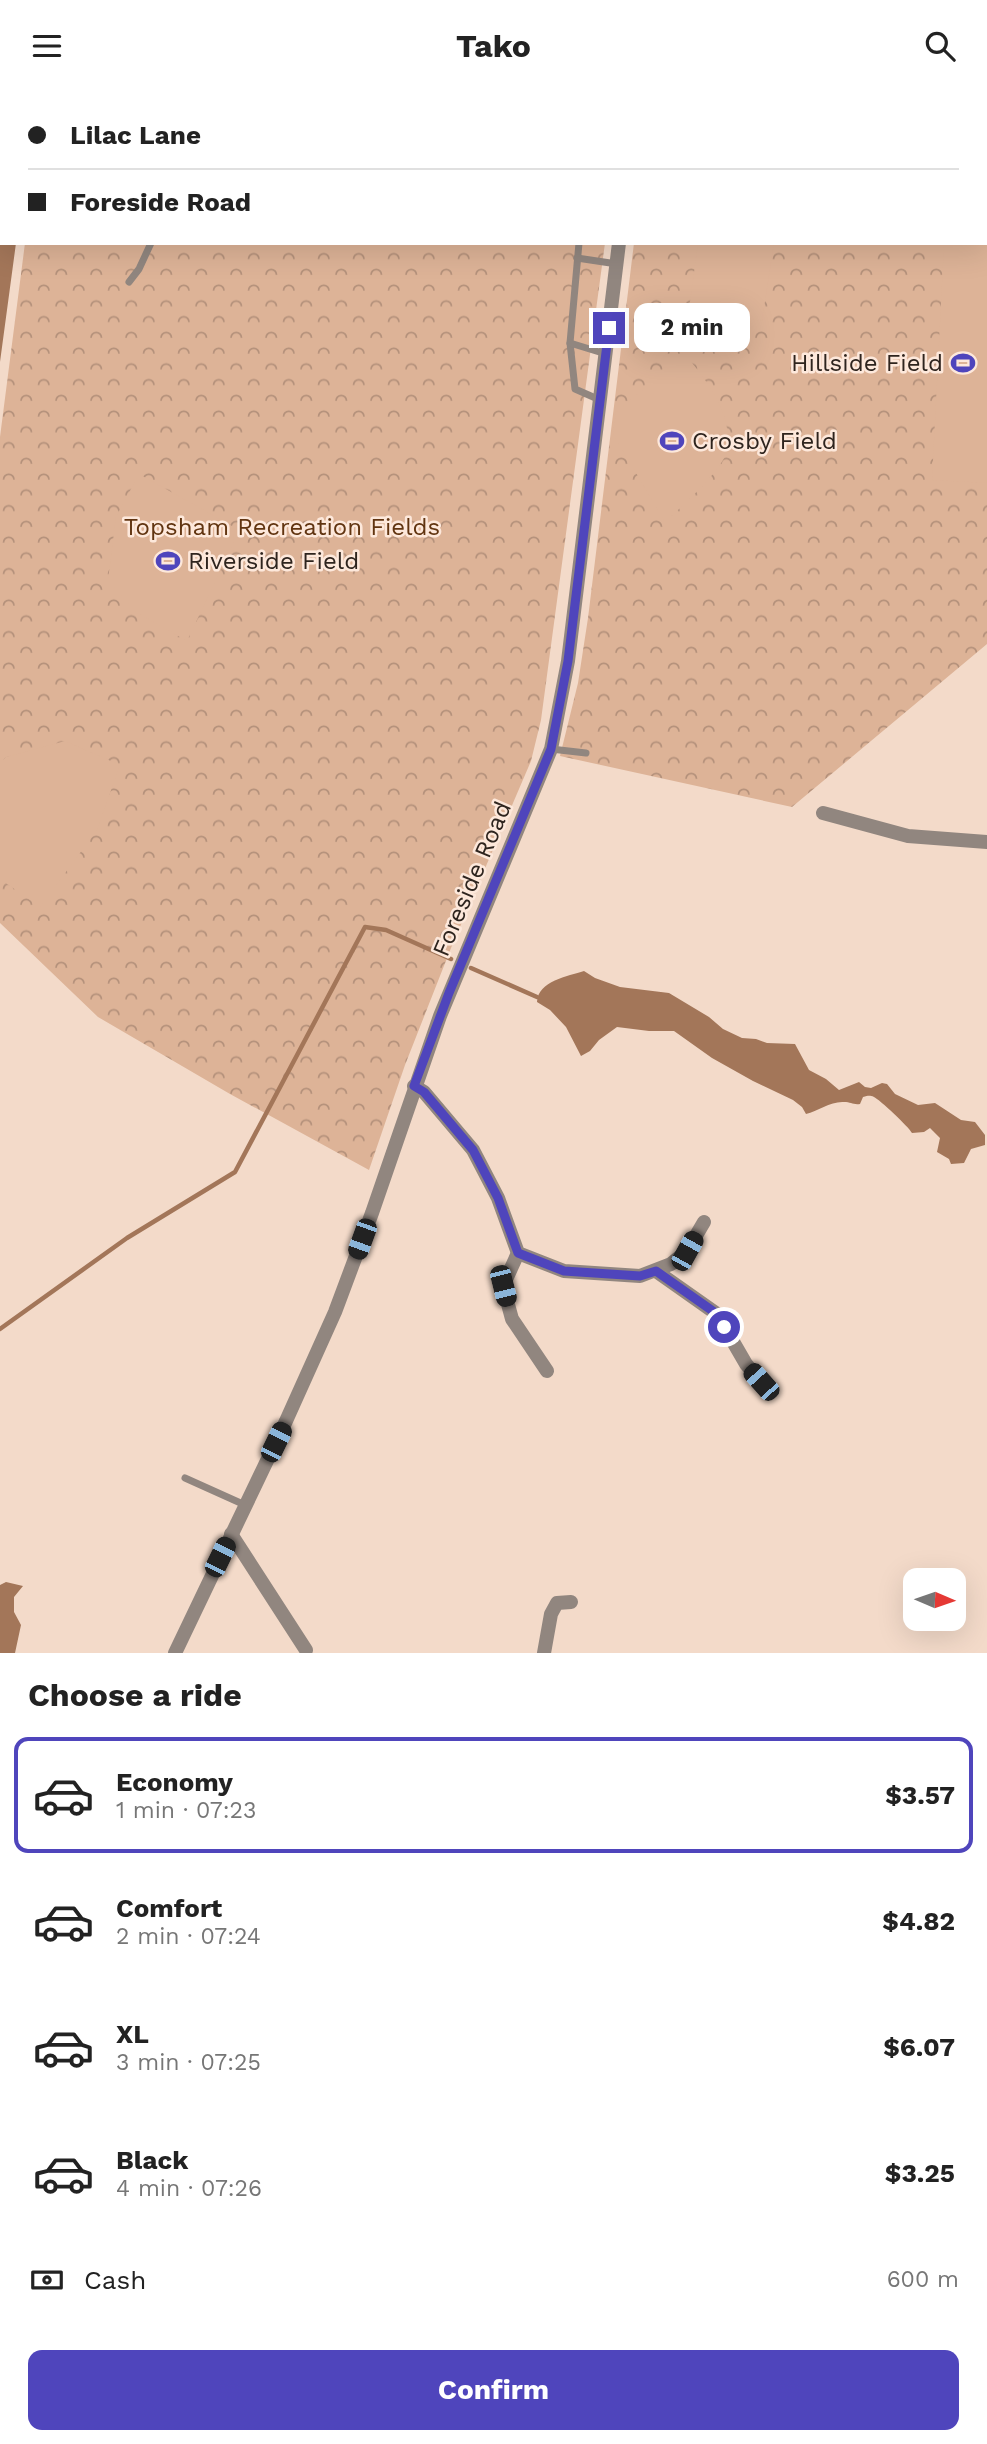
<!DOCTYPE html>
<html lang="en">
<head>
<meta charset="utf-8">
<style>
  body { margin:0; font-family:"Work Sans",sans-serif; background:#f6f6f6; color:#222; height:100vh; display:flex; flex-direction:column; font-size:26px; white-space:nowrap }
  * { box-sizing:border-box; margin:0 }
  p { font-size:23px; color:#767676 }
  .icon { flex:none; width:38px; height:38px; fill:none; stroke:currentColor; stroke-width:2; stroke-linecap:round; stroke-linejoin:round }
  .map { position:relative; height:1562px; overflow:hidden }
  .panel { display:flex; flex-direction:column; background:#fff; flex:1 }
  .panel>* { flex:none }
  .top-card { position:absolute; left:0px; top:0px; width:987px; height:154px; box-shadow:0 7px 28px #0002; display:grid; align-content:center; height:154px; padding:0 28px; background:#fff }
  .needle { width:46px; rotate:92deg }
  .tools { position:absolute; left:903px; top:1477px; display:grid; gap:14px }
  .tools a { display:grid; place-items:center; width:63px; height:63px; border-radius:14px; background:#fff; box-shadow:0 7px 28px #0002; font-size:35px }
  .end { position:absolute; width:32px; height:32px; margin:-16px; border:9px solid #4f45bc; background:#fff; box-shadow:0 0 0 4px #fff }
  .from { border-radius:50% }
  .bubble { position:absolute; height:49px; border-radius:14px; background:#fff; box-shadow:0 7px 28px #0002; font-size:23px; font-weight:700; line-height:49px; text-align:center }
  .car { position:absolute; width:21px; height:42px; margin:-21px -10px; border-radius:9px; box-shadow:0 0 5px 2px #0007; background:linear-gradient(#222 24%,#8ab4d8 0 40%,#222 0 76%,#8ab4d8 0 86%,#222 0) }
  .top-card b { display:flex; align-items:center; gap:24px; height:66px; font-size:26px }
  .top-card b+b { border-top:2px solid #e0e0e0 }
  .top-card i { width:18px; height:18px; background:#222 }
  ul { padding:0; list-style:none }
  li { display:flex; align-items:center; gap:21px; height:116px; margin:0 14px 10px; padding:0 14px; border:4px solid transparent; border-radius:14px }
  li div { flex:1 }
  li b { display:block; font-size:26px }
  li em { font-style:normal; font-weight:700 }
  li.selected { border-color:#4f45bc }
  li>.icon { width:63px; height:63px; stroke-width:1.5 }
  h2 { padding:0 28px; font-size:32px; line-height:84px }
  .pay { display:flex; align-items:center; gap:18px; height:77px; padding:0 28px; font-size:26px }
  .pay p { margin-inline-start:auto }
  .button { display:flex; gap:14px; margin-top:auto; padding:14px 28px }
  .button a { flex:1; height:80px; border-radius:14px; background:#4f45bc; color:#fff; font-size:28px; font-weight:700; line-height:80px; text-align:center }
  header { display:flex; justify-content:space-between; align-items:center; height:91px; padding:0 28px; background:#fff; font-size:32px; font-weight:700 }
  .map>svg:first-child { display:block }
  .park { fill:url(#park-crowns) }
  .pitch { fill:#ddb397 }
  .water { fill:#a37659 }
  .lines { fill:none; stroke-linecap:round; stroke-linejoin:round }
  .stream { stroke:#a37659; stroke-width:4.5 }
  .service { stroke:#91867f; stroke-width:7 }
  .minor { stroke:#91867f; stroke-width:14 }
  .route { stroke:#4f45bc; stroke-width:9 }
  .labels { text-anchor:middle; dominant-baseline:central; stroke-width:5; stroke-linejoin:round; paint-order:stroke }
  .poi-label { font-size:24px; fill:#2e241e; stroke:#fde8db; text-anchor:start }
  .park-label { font-size:24px; fill:#613410; stroke:#fde8db }
  .street-label { font-size:24px; fill:#2e241e; stroke:#fde8db }
</style>
</head>
<body>
<header><svg class="icon" aria-label="menu" viewBox="0 0 24 24"><path d="M4 6h16M4 12h16M4 18h16"/></svg>Tako<svg class="icon" aria-label="search" viewBox="0 0 24 24"><circle cx="10" cy="10" r="6"/><path d="M15 15l6 6"/></svg></header>
<div class="map">
<svg width="987" height="1562" viewBox="0 0 987 1562">
  <defs>
    <pattern id="park-crowns" width="20" height="18" patternUnits="userSpaceOnUse" patternTransform="scale(1.75)"><rect width="20" height="18" fill="#ddb397"/><path d="M2 6a3 3 0 1 1 6 0M12 15a3 3 0 1 1 6 0" fill="none" stroke="#b4917b"/></pattern>
  </defs>
  <rect width="100%" height="100%" fill="#f3dac9"/>
  <g class="park">
    <polygon points="323,0 625,0 322,2"/>
    <polygon points="654,0 987,0 987,553 792,716 560,665 578,592 588,527 634,152 985,152 985,2 654,2"/>
    <polygon points="25,152 605,152 541,629 531,670 451,857 405,974 369,1079 230,1003 98,926 0,832 0,346"/>
  </g>
  <g class="pitch">
    <polygon points="698,152 774,152 762,230 689,218"/>
    <polygon points="944,152 987,155 987,392 932,389"/>
    <path d="M685,263C706,289 731,320 728,356C726,377 681,416 665,431L613,343L616,321Z"/>
    <polygon points="139,383 232,435 234,451 187,550 136,521 108,489 116,426"/>
    <polygon points="65,650 120,674 97,739 40,816 0,788 0,672 6,666"/>
  </g>
  <g class="water">
    <polygon points="0,0 29,0 2,2 2,152 16,152 0,271"/>
    <path d="M584,880L595,887L620,896L669,902L709,926L723,938L742,947L756,948L767,952L795,953L809,979L826,988L839,999L859,991L865,996L871,997L882,992L887,993L895,1003L918,1014L935,1012L961,1029L975,1031L985,1044V1054L971,1058L964,1072L951,1073L949,1068L937,1061L940,1047L930,1037L924,1041L912,1042C909,1036 879,1008 874,1006C869,1004 868,1005 863,1006L860,1013C853,1014 851,1011 844,1011C831,1010 818,1020 806,1023L802,1016L793,1009L753,990L712,967L674,940H649L617,936L599,949L590,960L581,965L566,936L550,919L537,911C538,890 568,885 584,880Z"/>
    <polygon points="6,1491 23,1495 14,1506 14,1521 21,1534 15,1562 0,1562 0,1494"/>
  </g>
  <g class="lines">
    <g class="stream">
      <polyline points="471,877 537,906"/>
      <polyline points="0,1238 127,1147 235,1081 365,836 386,839 451,868"/>
    </g>
    <g class="service">
      <polyline points="579,152 570,252 575,298 600,309"/>
      <polyline points="577,167 617,173"/>
      <polyline points="129,191 139,178 151,152"/>
      <polyline points="570,252 606,263"/>
      <polyline points="551,658 586,662"/>
      <polyline points="185,1387 245,1414"/>
    </g>
    <g class="minor">
      <polyline points="639,2 639,0"/>
      <polyline points="823,722 908,745 987,751"/>
      <polyline points="414,995 424,1001 473,1059 498,1107 518,1162 564,1180 640,1185 671,1173 687,1160 704,1131"/>
      <polyline points="518,1162 503,1195 512,1228 547,1280"/>
      <polyline points="656,1180 717,1223 746,1273 761,1291"/>
      <polyline points="231,1443 306,1559"/>
      <polyline points="175,1562 286,1330 335,1221 372,1122 440,925 551,658 568,570 619,152"/>
      <polyline points="544,1562 551,1523 557,1512 571,1511"/>
    </g>
  </g>
  <g class="lines">
    <polyline class="route" points="609,237 568,570 551,658 449,902 414,995 424,1001 473,1059 498,1107 518,1162 564,1180 640,1185 656,1180 717,1223 724,1236"/>
  </g>
  <defs>
    <g id="stadium-bare" transform="scale(1.89)"><path d="M0-5a6.5 5 0 1 0 0 10a6.5 5 0 1 0 0-10ZM-3.5-1.8h7v3.6h-7Z" fill="#4f45bc" stroke="#fde8db" stroke-width="2.5" paint-order="stroke"/></g>
  </defs>
  <g fill-rule="evenodd">
    <use href="#stadium-bare" x="963" y="272"/>
    <use href="#stadium-bare" x="672" y="350"/>
    <use href="#stadium-bare" x="168" y="470"/>
  </g>
  <g class="labels">
    <g class="poi-label">
      <text x="943" y="272" text-anchor="end">Hillside Field</text>
      <text x="692" y="350">Crosby Field</text>
      <text x="188" y="470">Riverside Field</text>
    </g>
    <g class="park-label">
      <text x="282" y="436">Topsham Recreation Fields</text>
    </g>
    <g class="street-label">
      <text transform="translate(472 788) rotate(-67)">Foreside Road</text>
    </g>
  </g>
</svg>
<div class="tools">
<a><svg class="needle" viewBox="-14 -14 28 28"><path d="M0-13l5 13h-10z" fill="#e53935"/><path d="M0 13l5-13h-10z" fill="#767676"/></svg></a>
</div>
<i class="end from" style="left:724px;top:1236px"></i>
<i class="end" style="left:609px;top:237px"></i>
<div class="bubble" style="left:634px;top:212px;width:116px">2 min</div>
<i class="car" style="left:362px;top:1148px;rotate:200deg"></i>
<i class="car" style="left:687px;top:1160px;rotate:29deg"></i>
<i class="car" style="left:503px;top:1195px;rotate:166deg"></i>
<i class="car" style="left:761px;top:1291px;rotate:318deg"></i>
<i class="car" style="left:276px;top:1351px;rotate:26deg"></i>
<i class="car" style="left:220px;top:1466px;rotate:26deg"></i>
<div class="top-card">
<b><i class="from"></i>Lilac Lane</b>
<b><i></i>Foreside Road</b>
</div>
</div>
<section class="panel">
<h2>Choose a ride</h2>
<ul>
<li class="selected"><svg class="icon" aria-label="car" viewBox="0 0 24 24"><path d="M5 17H2v-5l4-1 3-4h7l3 4 3 1v5h-3M9 17h6M6 11h13"/><circle cx="7" cy="17" r="2"/><circle cx="17" cy="17" r="2"/></svg><div><b>Economy</b><p>1 min · 07:23</p></div><em>$3.57</em></li>
<li><svg class="icon" aria-label="car" viewBox="0 0 24 24"><path d="M5 17H2v-5l4-1 3-4h7l3 4 3 1v5h-3M9 17h6M6 11h13"/><circle cx="7" cy="17" r="2"/><circle cx="17" cy="17" r="2"/></svg><div><b>Comfort</b><p>2 min · 07:24</p></div><em>$4.82</em></li>
<li><svg class="icon" aria-label="car" viewBox="0 0 24 24"><path d="M5 17H2v-5l4-1 3-4h7l3 4 3 1v5h-3M9 17h6M6 11h13"/><circle cx="7" cy="17" r="2"/><circle cx="17" cy="17" r="2"/></svg><div><b>XL</b><p>3 min · 07:25</p></div><em>$6.07</em></li>
<li><svg class="icon" aria-label="car" viewBox="0 0 24 24"><path d="M5 17H2v-5l4-1 3-4h7l3 4 3 1v5h-3M9 17h6M6 11h13"/><circle cx="7" cy="17" r="2"/><circle cx="17" cy="17" r="2"/></svg><div><b>Black</b><p>4 min · 07:26</p></div><em>$3.25</em></li>
</ul>
<div class="pay"><svg class="icon" aria-label="cash" viewBox="0 0 24 24"><path d="M3 7h18v10H3z"/><circle cx="12" cy="12" r="2"/></svg>Cash<p>600 m</p></div>
<div class="button"><a>Confirm</a></div>
</section>
</body>
</html>
